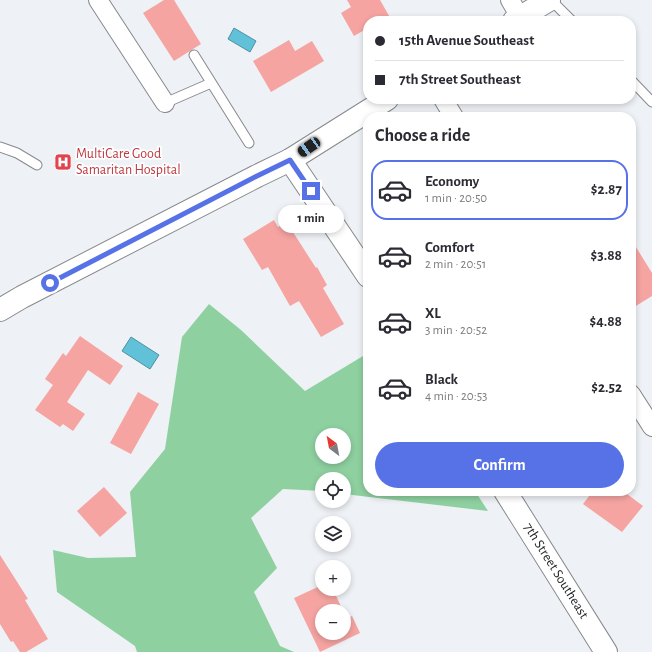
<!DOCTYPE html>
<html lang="en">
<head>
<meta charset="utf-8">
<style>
  body { margin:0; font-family:"Alegreya Sans",sans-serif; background:#f2f2f3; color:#2b2b33; height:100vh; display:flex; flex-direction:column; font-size:15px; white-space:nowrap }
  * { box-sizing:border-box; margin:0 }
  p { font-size:13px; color:#7c7c81 }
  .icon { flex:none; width:22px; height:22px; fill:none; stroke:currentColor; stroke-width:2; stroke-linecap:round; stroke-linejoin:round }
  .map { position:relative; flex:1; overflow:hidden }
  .sheet { position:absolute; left:363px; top:112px; width:273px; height:384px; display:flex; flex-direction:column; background:#fff; border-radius:16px; box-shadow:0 2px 6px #0003 }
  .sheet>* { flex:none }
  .guide { position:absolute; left:363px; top:16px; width:273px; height:88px; border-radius:16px; box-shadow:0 2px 6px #0003; display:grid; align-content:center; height:88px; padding:0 12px; background:#fff }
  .needle { width:26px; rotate:328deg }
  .tools { position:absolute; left:315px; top:428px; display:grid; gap:8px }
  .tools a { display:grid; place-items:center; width:36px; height:36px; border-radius:50%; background:#fff; box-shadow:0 2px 6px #0003; font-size:20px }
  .end { position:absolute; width:18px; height:18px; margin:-9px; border:5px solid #5771e7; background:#fff; box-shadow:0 0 0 2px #fff }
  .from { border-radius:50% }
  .bubble { position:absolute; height:28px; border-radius:14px; background:#fff; box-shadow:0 2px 6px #0003; font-size:13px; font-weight:600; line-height:28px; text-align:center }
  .car { position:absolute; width:12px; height:24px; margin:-12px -6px; border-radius:5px; box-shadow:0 0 3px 1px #0007; background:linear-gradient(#222 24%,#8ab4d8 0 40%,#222 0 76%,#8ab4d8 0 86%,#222 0) }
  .guide b { display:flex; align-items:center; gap:14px; height:38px; font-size:15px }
  .guide b+b { border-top:1px solid #e1e1e2 }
  .guide i { width:10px; height:10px; background:#2b2b33 }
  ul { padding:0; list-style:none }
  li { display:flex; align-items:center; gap:12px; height:60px; margin:0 8px 6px; padding:0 4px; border:2px solid transparent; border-radius:16px }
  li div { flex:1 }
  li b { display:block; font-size:15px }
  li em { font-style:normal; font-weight:600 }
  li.on { border-color:#5771e7 }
  li>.icon { width:36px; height:36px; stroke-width:1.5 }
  h2 { padding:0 12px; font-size:18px; line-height:48px }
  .primary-button { display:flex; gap:8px; margin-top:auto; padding:8px 12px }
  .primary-button a { flex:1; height:46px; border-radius:24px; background:#5771e7; color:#fff; font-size:16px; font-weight:600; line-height:46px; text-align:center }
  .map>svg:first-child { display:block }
  .forest { fill:#8ed0a0; fill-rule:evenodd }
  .water { fill:#61c1d8; stroke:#4d91a1 }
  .building { fill:#f5a4a1 }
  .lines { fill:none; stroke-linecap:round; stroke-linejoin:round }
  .lane-casing { stroke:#878a8d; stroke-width:11 }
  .street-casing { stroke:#878a8d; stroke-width:20 }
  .secondary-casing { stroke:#878a8d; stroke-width:24 }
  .lane { stroke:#fff; stroke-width:9 }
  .street { stroke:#fff; stroke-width:18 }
  .secondary { stroke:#fff; stroke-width:22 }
  .route { stroke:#5771e7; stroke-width:5 }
  .labels { text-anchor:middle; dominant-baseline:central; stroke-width:3.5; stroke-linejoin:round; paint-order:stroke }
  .health-label { font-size:14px; fill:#be3a42; stroke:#fff; text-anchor:start }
  .street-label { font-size:14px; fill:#1f2122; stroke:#fff }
</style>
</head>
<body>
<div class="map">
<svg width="652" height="652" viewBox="0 0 652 652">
  <rect width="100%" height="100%" fill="#eef1f5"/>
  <path class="forest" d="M209,304L241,330L305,391L368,353V491H475L488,511L344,494V479H322V491L283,489L251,518L277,568L254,592L280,646L294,652H137L135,646L57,592L53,550L88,558L136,557L130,492L165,449L182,337ZM322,435H344V457H322Z"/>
  <g class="water">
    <polygon points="234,28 256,41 250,52 228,39"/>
    <polygon points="131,337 159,355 150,369 122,351"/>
  </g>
  <g class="building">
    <polygon points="164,0 174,0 201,44 174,61 143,13"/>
    <polygon points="347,0 380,0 392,21 368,21 368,28 354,36 341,13 351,7"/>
    <polygon points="289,40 295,51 312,41 324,61 271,92 253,61"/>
    <polygon points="274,220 278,227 282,225 286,232 291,229 316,268 317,267 327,285 323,288 344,324 321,337 299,301 290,306 268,267 262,270 243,239"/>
    <polygon points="631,239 652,273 652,296 631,309"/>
    <polygon points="80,336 123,366 110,385 88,370 67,402 85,414 73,431 63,424 60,427 35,410 53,385 45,379 63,353 66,356"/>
    <polygon points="138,392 159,404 131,454 110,443"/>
    <polygon points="104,487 127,513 100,537 77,511"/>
    <polygon points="593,491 623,491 643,506 622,532 583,504"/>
    <polygon points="0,555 28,599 25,600 48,639 26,652 20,652 13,641 11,642 0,624"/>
    <polygon points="322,585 322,589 333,589 343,611 322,611 322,633 344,633 344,613 346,619 352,616 360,633 320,652 294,598"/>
  </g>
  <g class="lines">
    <g class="lane-casing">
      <g id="lane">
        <polyline points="551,0 572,21"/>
        <polyline points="194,55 249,143"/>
        <polyline points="631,80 652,102"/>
        <polyline points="165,103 211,83"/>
        <polyline points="0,147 17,153 37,165"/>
      </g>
    </g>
    <g class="street-casing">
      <g id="street">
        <polyline points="98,0 165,103"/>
        <polyline points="510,0 520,17"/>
        <polyline points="443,99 454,117"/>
        <polyline points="631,394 652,427"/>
      </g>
    </g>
    <g class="secondary-casing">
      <g id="secondary">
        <polyline points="514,21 549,0"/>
        <polyline points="290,160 368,276"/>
        <polyline points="0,310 22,297 257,176 290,160 387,99"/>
        <polyline points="505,491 606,652"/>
      </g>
    </g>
    <use href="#lane" class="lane"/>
    <use href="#street" class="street"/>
    <use href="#secondary" class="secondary"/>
  </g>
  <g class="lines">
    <polyline class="route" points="50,283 257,176 290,160 311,191"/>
  </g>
  <defs>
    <g id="hospital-square" transform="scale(0.9)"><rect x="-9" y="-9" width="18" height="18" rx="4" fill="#e0444e" stroke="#fff"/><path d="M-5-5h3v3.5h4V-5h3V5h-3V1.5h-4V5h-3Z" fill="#fff"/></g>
  </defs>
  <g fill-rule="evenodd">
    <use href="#hospital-square" x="63" y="162"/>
  </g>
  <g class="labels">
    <g class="health-label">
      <text x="76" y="154">MultiCare Good<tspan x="76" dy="16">Samaritan Hospital</tspan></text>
    </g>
    <g class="street-label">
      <text transform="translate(556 571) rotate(58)">7th Street Southeast</text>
    </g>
  </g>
</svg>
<div class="tools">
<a><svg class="needle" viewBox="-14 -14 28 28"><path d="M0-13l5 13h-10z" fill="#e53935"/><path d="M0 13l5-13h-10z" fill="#7c7c81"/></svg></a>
<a><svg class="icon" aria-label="locate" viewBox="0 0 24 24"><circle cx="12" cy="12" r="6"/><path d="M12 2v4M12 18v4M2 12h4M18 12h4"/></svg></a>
<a><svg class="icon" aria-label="layers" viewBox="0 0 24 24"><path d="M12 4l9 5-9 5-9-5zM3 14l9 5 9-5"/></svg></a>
<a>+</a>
<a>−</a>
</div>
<i class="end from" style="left:50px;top:283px"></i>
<i class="end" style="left:311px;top:191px"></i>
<div class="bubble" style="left:278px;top:205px;width:66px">1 min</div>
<i class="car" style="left:309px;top:147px;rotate:236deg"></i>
<div class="guide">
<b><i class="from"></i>15th Avenue Southeast</b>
<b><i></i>7th Street Southeast</b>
</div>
<section class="sheet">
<h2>Choose a ride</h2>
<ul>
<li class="on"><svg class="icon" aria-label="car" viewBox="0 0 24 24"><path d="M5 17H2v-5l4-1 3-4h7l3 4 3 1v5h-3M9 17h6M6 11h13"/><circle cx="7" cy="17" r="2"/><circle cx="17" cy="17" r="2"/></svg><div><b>Economy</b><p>1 min · 20:50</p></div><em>$2.87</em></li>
<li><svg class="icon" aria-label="car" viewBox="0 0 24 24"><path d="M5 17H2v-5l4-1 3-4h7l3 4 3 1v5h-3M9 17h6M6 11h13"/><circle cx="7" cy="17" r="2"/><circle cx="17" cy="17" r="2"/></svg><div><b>Comfort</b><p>2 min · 20:51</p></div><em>$3.88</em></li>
<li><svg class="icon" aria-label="car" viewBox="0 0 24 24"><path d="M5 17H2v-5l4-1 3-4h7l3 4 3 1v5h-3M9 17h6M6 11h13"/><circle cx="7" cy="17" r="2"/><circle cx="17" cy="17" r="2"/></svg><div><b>XL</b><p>3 min · 20:52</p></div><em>$4.88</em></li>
<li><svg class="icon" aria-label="car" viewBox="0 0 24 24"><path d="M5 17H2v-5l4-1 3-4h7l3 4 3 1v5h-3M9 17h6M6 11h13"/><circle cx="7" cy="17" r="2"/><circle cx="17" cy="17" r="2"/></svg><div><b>Black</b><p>4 min · 20:53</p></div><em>$2.52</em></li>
</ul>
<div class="primary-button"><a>Confirm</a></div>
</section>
</div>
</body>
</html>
